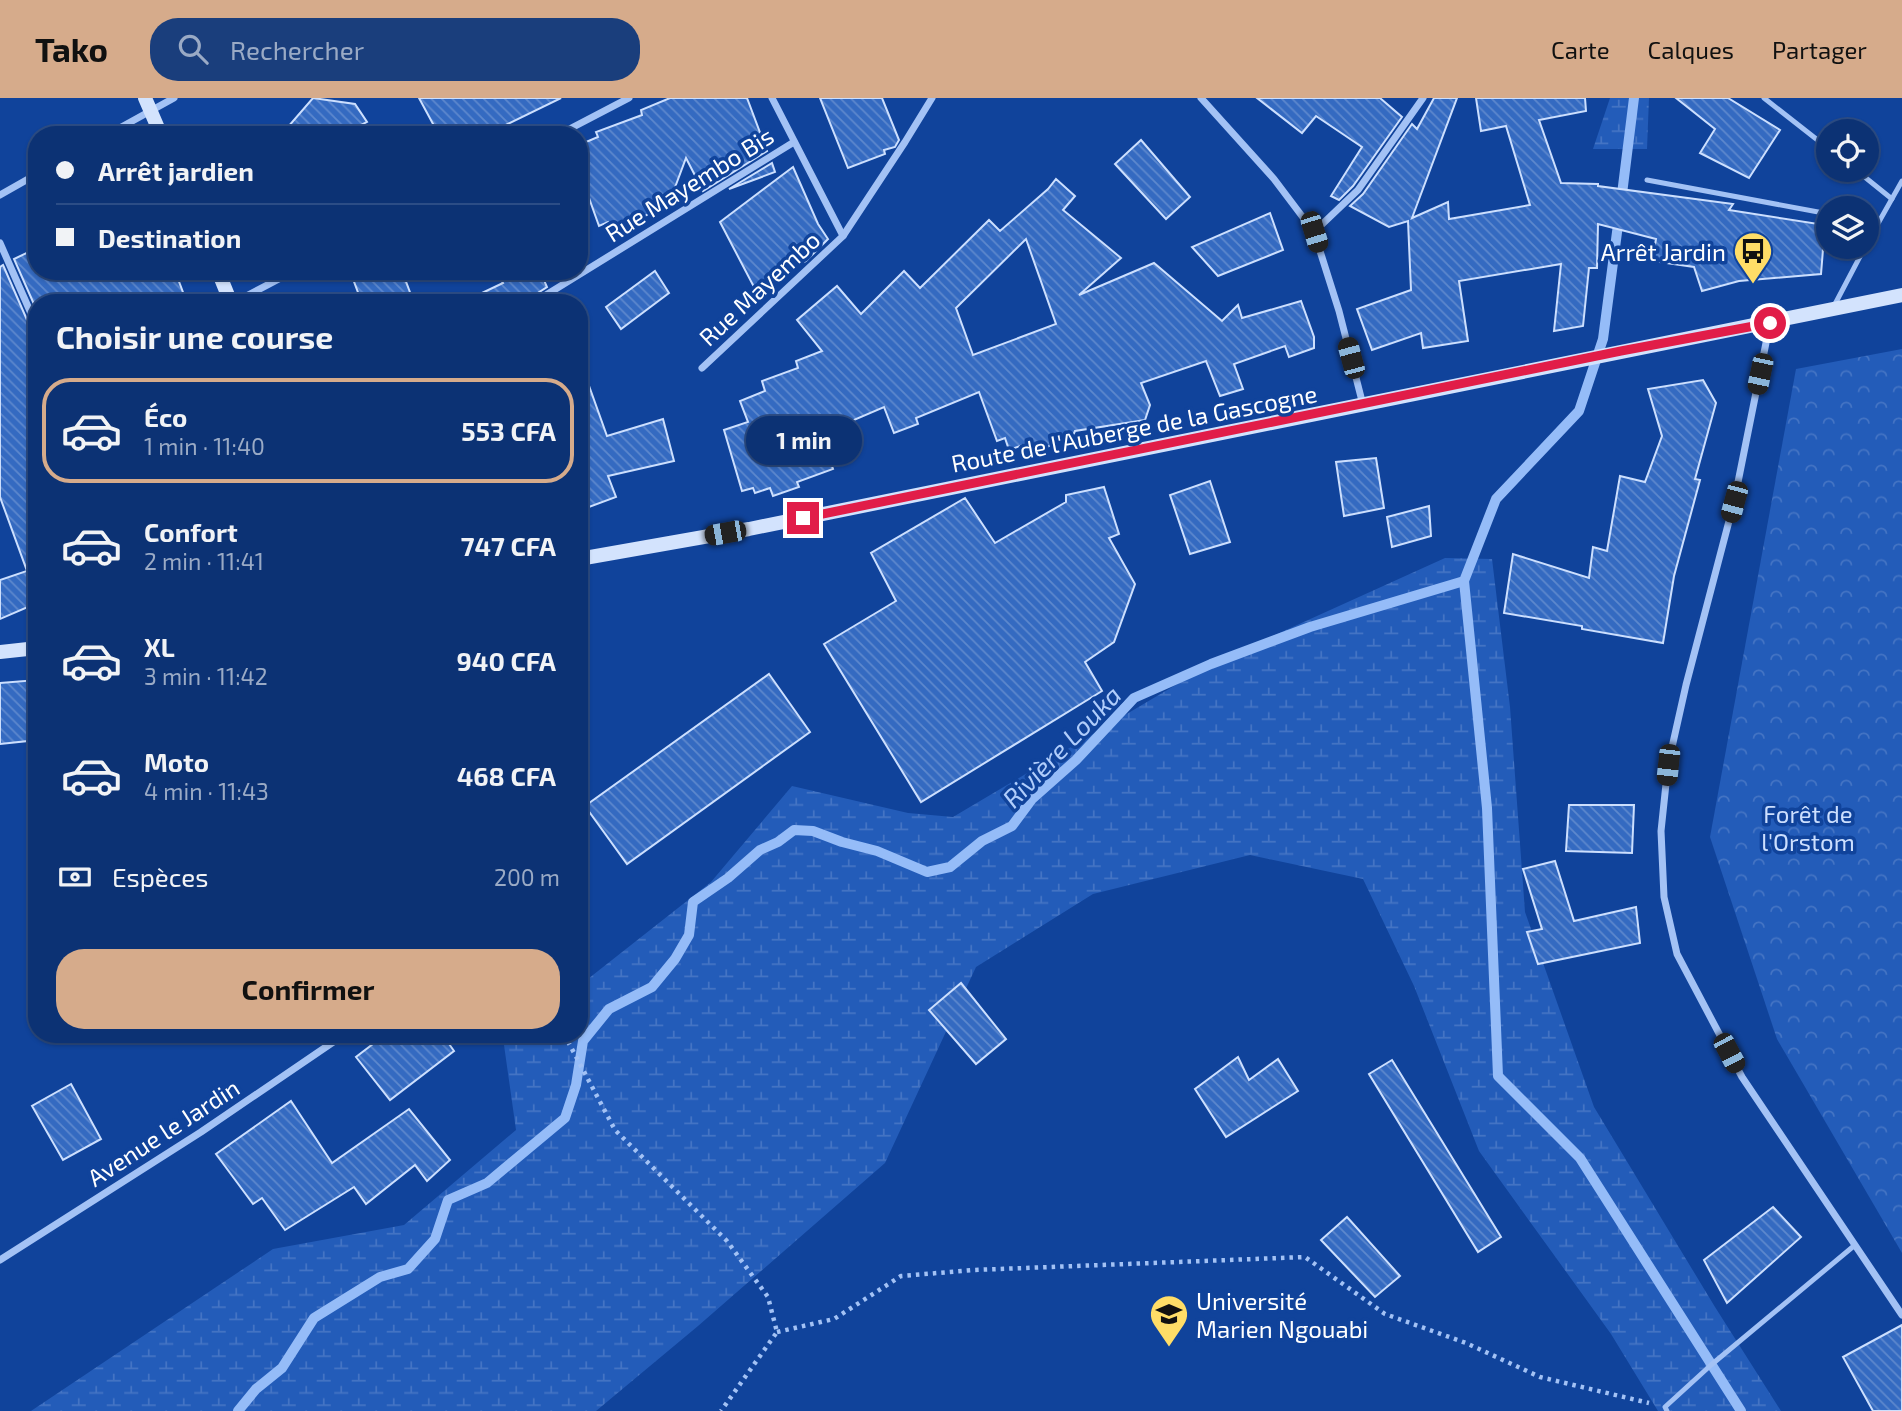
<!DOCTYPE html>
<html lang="fr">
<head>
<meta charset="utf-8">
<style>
  body { margin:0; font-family:"Exo 2",sans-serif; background:#1a3e7c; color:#f1f3f6; height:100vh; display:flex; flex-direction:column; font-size:26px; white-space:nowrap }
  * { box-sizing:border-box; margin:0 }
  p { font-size:23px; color:#9aaac5 }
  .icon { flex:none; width:38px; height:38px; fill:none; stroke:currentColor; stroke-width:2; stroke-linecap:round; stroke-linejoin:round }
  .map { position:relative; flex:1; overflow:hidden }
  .drawer { position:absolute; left:28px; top:196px; width:560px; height:749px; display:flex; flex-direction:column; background:#0c3274; border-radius:28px; box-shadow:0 2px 5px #0004,0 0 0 2px #2c4d86 }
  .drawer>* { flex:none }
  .banner { position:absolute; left:28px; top:28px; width:560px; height:154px; border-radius:28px; box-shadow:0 2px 5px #0004,0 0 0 2px #2c4d86; display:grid; align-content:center; height:154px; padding:0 28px; background:#0c3274 }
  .fabs { position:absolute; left:1816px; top:21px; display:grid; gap:14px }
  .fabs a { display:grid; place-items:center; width:63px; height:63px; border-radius:50%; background:#0c3274; box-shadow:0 2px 5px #0004,0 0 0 2px #2c4d86; font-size:35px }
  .end { position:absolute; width:32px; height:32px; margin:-16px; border:9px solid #e11d48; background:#fff; box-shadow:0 0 0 4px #fff }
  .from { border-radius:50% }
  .bubble { position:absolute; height:49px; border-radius:24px; background:#0c3274; box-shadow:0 2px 5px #0004,0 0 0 2px #2c4d86; font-size:23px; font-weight:700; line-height:49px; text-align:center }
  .car { position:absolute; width:21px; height:42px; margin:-21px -10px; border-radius:9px; box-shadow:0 0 5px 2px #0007; background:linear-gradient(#222 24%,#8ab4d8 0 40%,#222 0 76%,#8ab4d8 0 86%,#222 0) }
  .banner b { display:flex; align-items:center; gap:24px; height:66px; font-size:26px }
  .banner b+b { border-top:2px solid #2c4d86 }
  .banner i { width:18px; height:18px; background:#f1f3f6 }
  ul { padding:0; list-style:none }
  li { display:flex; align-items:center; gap:21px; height:105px; margin:0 14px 10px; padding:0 14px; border:4px solid transparent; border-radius:28px }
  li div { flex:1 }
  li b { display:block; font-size:26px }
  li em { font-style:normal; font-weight:700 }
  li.selected { border-color:#d6ab8b }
  li>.icon { width:63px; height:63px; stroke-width:1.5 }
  h2 { padding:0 28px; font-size:32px; line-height:84px }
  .pay { display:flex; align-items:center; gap:18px; height:77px; padding:0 28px; font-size:26px }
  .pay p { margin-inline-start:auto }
  .primary-button { display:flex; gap:14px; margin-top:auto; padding:14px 28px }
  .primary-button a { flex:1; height:80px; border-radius:28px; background:#d6ab8b; color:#111; font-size:28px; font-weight:700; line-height:80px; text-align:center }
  header { display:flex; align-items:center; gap:42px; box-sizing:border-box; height:98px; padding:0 35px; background:#d6ab8b; color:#111 }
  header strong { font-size:33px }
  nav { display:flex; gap:38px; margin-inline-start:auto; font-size:24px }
  .search { width:490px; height:63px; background:#1a3e7c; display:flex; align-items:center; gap:18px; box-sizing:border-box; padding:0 24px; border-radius:28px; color:#9aaac5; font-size:26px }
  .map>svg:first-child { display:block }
  .forest { fill:url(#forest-crowns) }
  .wetland { fill:url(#wetland-marsh) }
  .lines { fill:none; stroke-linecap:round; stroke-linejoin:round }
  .stream { stroke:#95bcf8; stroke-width:10 }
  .building { fill:url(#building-back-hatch); stroke:#ccdffe; stroke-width:2; fill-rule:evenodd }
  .path { stroke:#a3c2f5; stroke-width:4.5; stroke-dasharray:3.5 5; stroke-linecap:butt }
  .lane { stroke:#a3c2f5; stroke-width:5 }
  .street { stroke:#a3c2f5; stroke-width:7 }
  .secondary { stroke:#d3e3fd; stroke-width:14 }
  .route { stroke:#e11d48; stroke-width:9 }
  .labels { text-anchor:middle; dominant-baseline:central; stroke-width:7; stroke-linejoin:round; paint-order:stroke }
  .street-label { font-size:24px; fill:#fff; stroke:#10439b }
  .poi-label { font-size:24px; fill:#fff; stroke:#10439b; text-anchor:end }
  .park-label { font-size:24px; fill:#ccdffe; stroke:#10439b }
  .water-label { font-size:26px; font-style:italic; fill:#b0cdfb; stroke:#10439b }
</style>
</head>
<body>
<header>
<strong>Tako</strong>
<div class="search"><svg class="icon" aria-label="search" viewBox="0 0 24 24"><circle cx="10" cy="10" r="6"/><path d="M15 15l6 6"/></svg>Rechercher</div>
<nav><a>Carte</a><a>Calques</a><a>Partager</a></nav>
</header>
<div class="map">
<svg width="1902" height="1313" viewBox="0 0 1902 1313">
  <defs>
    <pattern id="forest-crowns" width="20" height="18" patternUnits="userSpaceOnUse" patternTransform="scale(1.75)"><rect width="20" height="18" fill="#235cb9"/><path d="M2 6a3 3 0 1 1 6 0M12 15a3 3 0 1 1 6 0" fill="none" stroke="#4474c4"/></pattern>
    <pattern id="wetland-marsh" width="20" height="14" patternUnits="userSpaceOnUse" patternTransform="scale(1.75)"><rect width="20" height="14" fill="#235cb9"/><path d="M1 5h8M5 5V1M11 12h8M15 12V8" fill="none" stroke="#4474c4"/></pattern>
    <pattern id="building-back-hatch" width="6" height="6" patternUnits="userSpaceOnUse" patternTransform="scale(1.75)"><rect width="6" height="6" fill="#346ac1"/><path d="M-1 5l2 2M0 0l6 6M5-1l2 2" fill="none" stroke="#5d88cd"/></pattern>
  </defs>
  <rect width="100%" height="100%" fill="#10439b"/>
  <polygon class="forest" points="1902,251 1902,1155 1777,941 1710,739 1796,271"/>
  <g class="wetland">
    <polygon points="1610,0 1649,0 1647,51 1593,51"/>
    <polygon points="1445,460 1492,461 1510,609 1525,814 1594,1009 1715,1209 1781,1313 1658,1313 1611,1236 1479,1053 1414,888 1363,781 1250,757 1093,796 976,869 885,1065 698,1228 596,1313 31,1313 273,1151 404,1127 516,1032 504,947 518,936 579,936 579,888 711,784 792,688 908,715 953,719 1211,566"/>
  </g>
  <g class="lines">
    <g class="stream">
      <polyline points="1621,104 1634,0"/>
      <polyline points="1464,483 1487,710 1498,978 1580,1060 1741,1313"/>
      <polyline points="238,1313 256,1291 282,1270 314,1220 380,1179 408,1171 435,1141 448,1102 487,1085 565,1020 576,987 583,943 609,911 652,889 675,861 689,837 693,804 728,780 760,752 778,744 794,732 813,733 842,744 877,753 927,774 950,769 982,743 1012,728 1032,701 1076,662 1134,600 1211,566 1310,529 1464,483 1496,401 1579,313 1603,241 1619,119"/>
    </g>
  </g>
  <g class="building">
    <polygon points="313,0 355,6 367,24 342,37 281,37"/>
    <polygon points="419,0 561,0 485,37 439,37"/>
    <polygon points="670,0 747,0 767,53 703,93 686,60 668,108 611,132 608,124 599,128 589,100 579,103 579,47 598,39 596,34 642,17 641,12"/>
    <polygon points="820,0 882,0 899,42 895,49 884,52 885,56 848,70"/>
    <polygon points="1257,0 1380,0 1402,19 1353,88 1339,102 1331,98 1362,49 1316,18 1302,35"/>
    <polygon points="1434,0 1457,0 1412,120 1448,104 1449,121 1530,107 1506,28 1481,33 1476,0 1585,0 1586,13 1539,22 1561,85 1598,86 1598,88 1733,106 1729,112 1825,127 1821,176 1739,183 1702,193 1694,169 1652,163 1656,141 1598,126 1597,170 1589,170 1583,228 1554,233 1561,166 1459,183 1468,243 1423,250 1421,235 1372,252 1357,211 1411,192 1408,123 1389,129 1350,108 1363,96 1412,26 1417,31"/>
    <polygon points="1676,0 1728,0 1780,32 1749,80 1700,55 1715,31"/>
    <polygon points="1141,42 1190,99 1166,121 1115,66"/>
    <polygon points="772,65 775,74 729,91"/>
    <polygon points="793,69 818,126 828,141 806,163 755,191 720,124"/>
    <path d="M1056,81L1075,98L1063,112L1121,160L1079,197L1154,165L1222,223L1238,207L1242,220L1301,203L1314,239V250L1289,259L1285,248L1234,266L1243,291L1220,298L1206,263L1141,285L1150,307L1145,322L1075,333L1072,340L1035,353L1031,344L1009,352L1005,340L997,343L979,294L916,320L918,326L894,335L884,309L821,336L833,371L797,384L799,389L773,398L770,390L755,395L753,390L742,393L724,332L748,324L740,303L765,293L762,283L798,270L796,263L822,253L797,222L837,188L861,216L904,173L920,190L989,122L1000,133L1048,91ZM1026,141L1056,226L973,257L956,210Z"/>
    <polygon points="1270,115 1283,152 1218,178 1192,149"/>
    <polygon points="37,150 37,173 68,173 79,176 83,173 112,173 116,181 137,173 175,173 187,205 37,205 37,213 14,161"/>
    <polygon points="3,167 31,231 37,235 37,505 0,521 0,482 27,473 0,399 0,169"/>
    <polygon points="350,173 402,173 414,205 362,205"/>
    <polygon points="496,173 540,173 547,189 530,200 527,205 461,205 503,185"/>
    <polygon points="655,173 669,195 621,231 606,209"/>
    <polygon points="583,271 607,338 663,321 674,363 608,378 616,399 589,409 587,404 579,407 579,272"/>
    <polygon points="1703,282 1716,305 1695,381 1700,382 1674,478 1663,545 1582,531 1582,528 1504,515 1513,456 1589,480 1593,449 1607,453 1620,378 1645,384 1662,338 1648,291"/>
    <polygon points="1376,360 1384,410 1344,418 1336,364"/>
    <polygon points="1210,383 1230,444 1190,456 1170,397"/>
    <polygon points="1104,389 1119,436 1109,440 1135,486 1114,544 1085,564 1102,593 921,704 824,546 896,503 871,455 965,400 995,445 1066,404 1066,397"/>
    <polygon points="1429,408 1431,438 1392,449 1387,419"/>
    <polygon points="769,576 810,634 627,766 585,708"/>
    <polygon points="37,582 37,642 0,646 0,585"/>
    <polygon points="1569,707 1634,707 1632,755 1566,753"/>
    <polygon points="1555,763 1574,823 1636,809 1640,845 1538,866 1527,834 1542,831 1523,771"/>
    <polygon points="961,885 1006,941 976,966 929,912"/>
    <polygon points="386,936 442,936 454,953 390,1002 356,959"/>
    <polygon points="1238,959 1249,982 1278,961 1298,993 1226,1039 1195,991"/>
    <polygon points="1392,962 1501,1139 1478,1154 1369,976"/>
    <polygon points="71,986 101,1041 63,1062 32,1008"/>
    <polygon points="291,1003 332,1065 409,1011 450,1062 427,1083 415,1067 366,1106 354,1089 285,1132 262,1100 253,1106 216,1056"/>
    <polygon points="1773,1109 1801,1139 1727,1205 1704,1162"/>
    <polygon points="1347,1119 1400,1178 1375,1199 1321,1142"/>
    <polygon points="1902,1227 1902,1313 1873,1313 1843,1259"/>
  </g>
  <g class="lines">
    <g class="path">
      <polyline points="564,936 615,1032 727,1143 768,1199 777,1234 721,1313"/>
      <polyline points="777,1234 834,1221 901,1178 974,1172 1305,1159 1385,1216 1466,1245 1540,1279 1649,1305"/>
    </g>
    <g class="lane">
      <polyline points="1764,0 1829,51"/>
      <polyline points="1856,72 1892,101"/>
      <polyline points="1647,82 1829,116"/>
      <polyline points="1867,145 1902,83"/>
      <polyline points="1834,208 1865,149"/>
      <polyline points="1667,1313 1665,1309 1711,1267 1855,1147"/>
    </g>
    <g class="street">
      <polyline points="772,0 843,138"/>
      <polyline points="1201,0 1274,81 1314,134 1339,213 1363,307"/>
      <polyline points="107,37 174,0"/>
      <polyline points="558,37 629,0"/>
      <polyline points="0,97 37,76"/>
      <polyline points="1314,134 1358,92 1423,0"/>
      <polyline points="0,145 37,229"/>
      <polyline points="233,205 294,173"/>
      <polyline points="533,205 794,44"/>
      <polyline points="1770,225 1734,404 1686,587 1668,667 1661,733 1664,799 1677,856 1742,979 1902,1217"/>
      <polyline points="702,270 843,138 905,44 932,0"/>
      <polyline points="0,1162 201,1034 345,936"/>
    </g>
    <g class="secondary">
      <polyline points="145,0 161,37"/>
      <polyline points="218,173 231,205"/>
      <polyline points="579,461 749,431 1902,197"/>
      <polyline points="0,554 37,550"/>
    </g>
  </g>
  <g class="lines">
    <polyline class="route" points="803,420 1621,253 1770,225"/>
  </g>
  <defs>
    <g id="bus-pin" transform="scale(2.0125)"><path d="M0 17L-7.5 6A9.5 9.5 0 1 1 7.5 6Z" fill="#ffdd67" stroke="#10439b"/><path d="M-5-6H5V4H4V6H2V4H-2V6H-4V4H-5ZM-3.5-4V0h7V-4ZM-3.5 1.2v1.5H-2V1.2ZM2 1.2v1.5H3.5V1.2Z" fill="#111"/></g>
    <g id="university-pin" transform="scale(2.0125)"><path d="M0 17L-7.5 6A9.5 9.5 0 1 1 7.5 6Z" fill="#ffdd67" stroke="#10439b"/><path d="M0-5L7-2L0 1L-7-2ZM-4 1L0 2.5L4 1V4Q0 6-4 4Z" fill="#111"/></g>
  </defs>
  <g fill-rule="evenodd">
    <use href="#bus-pin" x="1753" y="153"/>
    <use href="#university-pin" x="1169" y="1216"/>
  </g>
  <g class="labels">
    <g class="street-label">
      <text transform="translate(689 86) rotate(-32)">Rue Mayembo Bis</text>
      <text transform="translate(759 190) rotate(-43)">Rue Mayembo</text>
      <text transform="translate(1134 330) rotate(-11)">Route de l'Auberge de la Gascogne</text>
      <text transform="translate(163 1034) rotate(-33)">Avenue le Jardin</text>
    </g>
    <g class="poi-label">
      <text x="1726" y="153">Arrêt Jardin</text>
      <text x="1196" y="1202" text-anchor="start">Université<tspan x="1196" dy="28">Marien Ngouabi</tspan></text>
    </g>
    <g class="park-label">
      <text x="1808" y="715">Forêt de<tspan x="1808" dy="28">l'Orstom</tspan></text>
    </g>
    <g class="water-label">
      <text transform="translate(1061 648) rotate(-46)">Rivière Louka</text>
    </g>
  </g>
</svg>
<div class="fabs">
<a><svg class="icon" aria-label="locate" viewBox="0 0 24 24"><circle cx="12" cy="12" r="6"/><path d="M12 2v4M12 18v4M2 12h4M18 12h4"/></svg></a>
<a><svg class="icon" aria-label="layers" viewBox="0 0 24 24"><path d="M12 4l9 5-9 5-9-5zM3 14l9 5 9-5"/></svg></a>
</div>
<i class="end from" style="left:1770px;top:225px"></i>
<i class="end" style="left:803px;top:420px"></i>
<div class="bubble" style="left:746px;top:318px;width:116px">1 min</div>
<i class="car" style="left:1314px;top:134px;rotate:163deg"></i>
<i class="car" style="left:1351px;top:260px;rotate:345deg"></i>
<i class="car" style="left:1760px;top:276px;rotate:192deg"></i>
<i class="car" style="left:1734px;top:404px;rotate:195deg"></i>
<i class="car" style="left:725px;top:435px;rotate:260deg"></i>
<i class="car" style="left:1668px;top:667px;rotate:186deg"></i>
<i class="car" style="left:1729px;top:955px;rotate:152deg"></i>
<div class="banner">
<b><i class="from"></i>Arrêt jardien</b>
<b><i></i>Destination</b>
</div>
<section class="drawer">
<h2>Choisir une course</h2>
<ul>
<li class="selected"><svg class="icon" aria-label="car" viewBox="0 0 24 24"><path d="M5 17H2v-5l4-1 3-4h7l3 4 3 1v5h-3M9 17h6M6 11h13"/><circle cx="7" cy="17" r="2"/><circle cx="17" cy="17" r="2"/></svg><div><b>Éco</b><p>1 min · 11:40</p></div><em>553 CFA</em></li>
<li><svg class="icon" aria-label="car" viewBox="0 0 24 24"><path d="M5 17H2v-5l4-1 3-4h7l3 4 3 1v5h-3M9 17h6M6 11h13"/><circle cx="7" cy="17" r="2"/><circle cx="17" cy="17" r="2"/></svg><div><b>Confort</b><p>2 min · 11:41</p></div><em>747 CFA</em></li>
<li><svg class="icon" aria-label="car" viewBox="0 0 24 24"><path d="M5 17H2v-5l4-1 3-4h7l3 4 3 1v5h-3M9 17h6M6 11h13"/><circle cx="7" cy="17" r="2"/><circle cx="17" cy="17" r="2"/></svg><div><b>XL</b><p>3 min · 11:42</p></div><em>940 CFA</em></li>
<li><svg class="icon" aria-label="car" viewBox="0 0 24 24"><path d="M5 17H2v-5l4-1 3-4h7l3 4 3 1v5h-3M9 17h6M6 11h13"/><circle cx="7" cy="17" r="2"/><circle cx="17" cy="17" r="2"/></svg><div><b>Moto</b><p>4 min · 11:43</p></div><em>468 CFA</em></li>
</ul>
<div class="pay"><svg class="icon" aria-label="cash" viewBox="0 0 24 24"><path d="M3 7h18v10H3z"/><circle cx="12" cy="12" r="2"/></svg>Espèces<p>200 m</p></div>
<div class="primary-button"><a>Confirmer</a></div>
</section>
</div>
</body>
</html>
